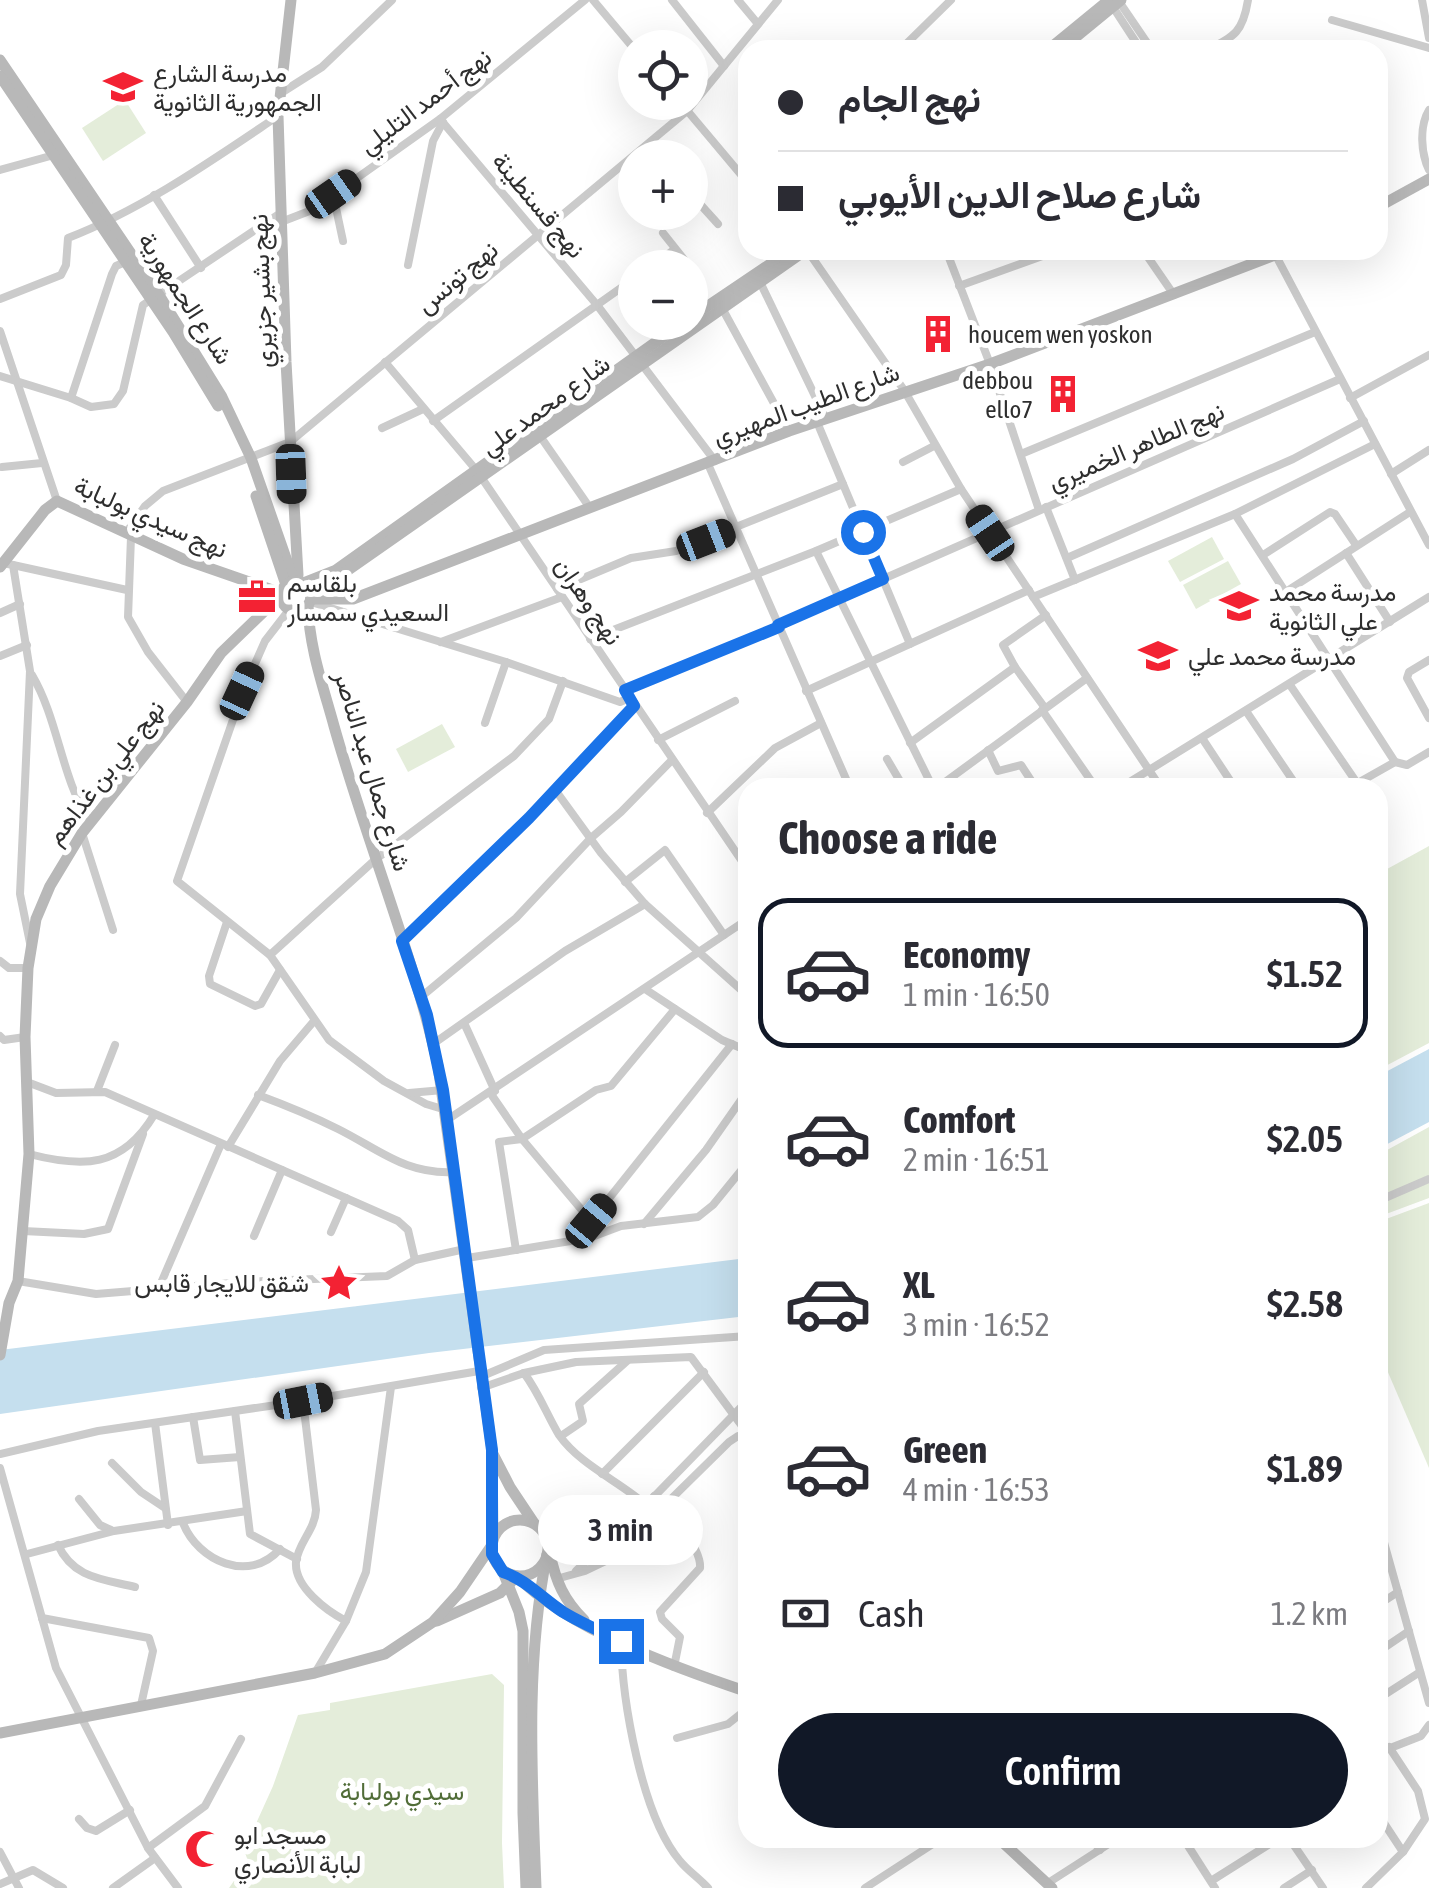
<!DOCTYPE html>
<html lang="en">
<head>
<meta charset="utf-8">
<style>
  body { margin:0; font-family:"Asap Condensed",Vazirmatn,sans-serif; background:#f2f2f3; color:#2b2b33; height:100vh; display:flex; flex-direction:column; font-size:38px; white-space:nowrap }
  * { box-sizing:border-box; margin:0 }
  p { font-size:32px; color:#7c7c81 }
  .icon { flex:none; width:55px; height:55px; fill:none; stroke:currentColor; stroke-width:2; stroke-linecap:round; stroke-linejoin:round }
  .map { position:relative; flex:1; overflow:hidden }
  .panel { position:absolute; left:738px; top:778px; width:650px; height:1070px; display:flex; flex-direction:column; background:#fff; border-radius:30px; box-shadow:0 10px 40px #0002 }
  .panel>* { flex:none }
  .hud { position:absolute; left:738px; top:40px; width:650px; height:220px; border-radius:30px; box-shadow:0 10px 40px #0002; display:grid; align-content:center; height:220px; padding:0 40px; background:#fff }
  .fabs { position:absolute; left:618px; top:30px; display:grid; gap:20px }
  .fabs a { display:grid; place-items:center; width:90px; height:90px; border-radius:50%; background:#fff; box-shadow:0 10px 40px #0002; font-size:50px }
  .end { position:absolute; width:45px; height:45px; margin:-22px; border:12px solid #1a73e8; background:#fff; box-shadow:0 0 0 5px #fff }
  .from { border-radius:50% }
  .bubble { position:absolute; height:70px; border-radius:35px; background:#fff; box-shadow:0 10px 40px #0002; font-size:32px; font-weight:600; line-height:70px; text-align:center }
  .car { position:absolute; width:30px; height:60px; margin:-30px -15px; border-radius:12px; box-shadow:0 0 8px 2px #0007; background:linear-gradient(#222 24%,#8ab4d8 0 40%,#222 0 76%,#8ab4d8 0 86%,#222 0) }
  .hud b { display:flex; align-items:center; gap:35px; height:95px; font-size:38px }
  .hud b+b { border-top:2px solid #e1e1e2 }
  .hud i { width:25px; height:25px; background:#2b2b33 }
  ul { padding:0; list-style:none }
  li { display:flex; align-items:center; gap:30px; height:150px; margin:0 20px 15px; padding:0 20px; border:5px solid transparent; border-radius:30px }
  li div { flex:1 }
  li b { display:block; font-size:38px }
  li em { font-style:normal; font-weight:600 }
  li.active { border-color:#111827 }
  li>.icon { width:90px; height:90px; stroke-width:1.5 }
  h2 { padding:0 40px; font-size:45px; line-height:120px }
  .pay { display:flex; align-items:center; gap:25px; height:110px; padding:0 40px; font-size:38px }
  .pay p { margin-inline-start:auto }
  .cta { display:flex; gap:20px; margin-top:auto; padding:20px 40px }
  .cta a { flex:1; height:115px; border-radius:60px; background:#111827; color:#fff; font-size:40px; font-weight:600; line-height:115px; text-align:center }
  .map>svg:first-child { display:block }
  .green { fill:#e4edda }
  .water { fill:#c5dfee }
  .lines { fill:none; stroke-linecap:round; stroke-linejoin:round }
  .street { stroke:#cbcbcb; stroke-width:8 }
  .secondary { stroke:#b8b8b8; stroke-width:11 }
  .route { stroke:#1a73e8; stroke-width:12 }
  .labels { text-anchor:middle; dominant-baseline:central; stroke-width:10; stroke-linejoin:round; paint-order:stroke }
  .poi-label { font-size:25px; fill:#2e2e2e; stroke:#fff; text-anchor:start }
  .street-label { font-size:25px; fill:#2e2e2e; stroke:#fff }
  .park-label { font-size:25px; fill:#516d38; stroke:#fff }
</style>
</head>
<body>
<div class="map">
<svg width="1429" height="1888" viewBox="0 0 1429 1888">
  <rect width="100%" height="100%" fill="#fff"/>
  <g class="green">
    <polygon points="125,100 146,133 103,161 82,128"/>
    <polygon points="1212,537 1224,559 1180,582 1168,561"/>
    <polygon points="1228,561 1241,584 1196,609 1183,585"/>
    <polygon points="442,724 455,747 408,772 396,749"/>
    <polygon points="1429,846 1429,1043 1378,1070 1378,874"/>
    <polygon points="1429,1127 1429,1198 1378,1217 1378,1155"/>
    <polygon points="1429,1203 1429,1468 1378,1349 1378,1222"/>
    <polygon points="492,1674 504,1685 502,1843 504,1888 229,1888 238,1875 235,1871 248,1861 244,1850 273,1786 298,1715 330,1710 330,1703"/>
  </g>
  <g class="water">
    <polygon points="1429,1049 1429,1122 1378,1149 1378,1076"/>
    <polygon points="747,1258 747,1316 429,1353 0,1414 0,1350"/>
  </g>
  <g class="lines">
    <g class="street">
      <polyline points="593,0 635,50"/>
      <polyline points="672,0 724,66"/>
      <polyline points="738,0 758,24"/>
      <polyline points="1118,0 1152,50"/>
      <polyline points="1422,0 1429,38"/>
      <polyline points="1111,4 1141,50"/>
      <polyline points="1332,20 1429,48"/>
      <polyline points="900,50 951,0"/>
      <path d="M1207,50C1235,37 1243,31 1248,0"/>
      <polyline points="281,93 322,67 392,0"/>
      <polyline points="680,102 748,183"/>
      <path d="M1429,110C1419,126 1421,154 1429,170"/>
      <polyline points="440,119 597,305 715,461"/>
      <polyline points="646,146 657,158"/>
      <polyline points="0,170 54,155"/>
      <polyline points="690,193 718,224"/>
      <polyline points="333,194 343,241"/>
      <polyline points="154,195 201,268"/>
      <polyline points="281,222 312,210 440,119 585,0"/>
      <polyline points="663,233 698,277"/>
      <polyline points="807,250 904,390 961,489 1161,788"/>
      <polyline points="946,250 990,364 1039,510"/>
      <polyline points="1143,250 1174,295"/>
      <polyline points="1275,254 1429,545"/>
      <polyline points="408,265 433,141 443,122"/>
      <polyline points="650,268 675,249"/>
      <polyline points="760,282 826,419"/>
      <polyline points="959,286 1059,250"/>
      <path d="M0,299L61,275L66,265L68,238C143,209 211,161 278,116"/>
      <polyline points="722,308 789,431"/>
      <polyline points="0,331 57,501"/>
      <polyline points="385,362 477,471 748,870"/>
      <polyline points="0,376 71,398 91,407 114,404 123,391 143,305 282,212"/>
      <polyline points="71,398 112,274 116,266 125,262"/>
      <polyline points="1350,398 1429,355"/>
      <polyline points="433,421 635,278"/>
      <polyline points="817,422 910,644"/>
      <polyline points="382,428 423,409"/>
      <polyline points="540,436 590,508"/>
      <polyline points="1021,454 1315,332"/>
      <polyline points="903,462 934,446"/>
      <polyline points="708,464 850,788"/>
      <polyline points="2,467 42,463"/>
      <polyline points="1391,474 1429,450"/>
      <polyline points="1046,507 1075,580"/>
      <polyline points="1235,514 1395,762"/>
      <polyline points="126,533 145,506 163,491 290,442 687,111 778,0"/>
      <polyline points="131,537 128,617 148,652 187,702"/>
      <polyline points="816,551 933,788"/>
      <polyline points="1346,553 1390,622"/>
      <polyline points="1263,555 1330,512 1335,514 1356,545"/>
      <polyline points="1067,558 1293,459 1364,421"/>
      <polyline points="3,563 13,565 30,671 20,894 30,943"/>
      <polyline points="13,565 127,590"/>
      <polyline points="557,589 631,558 676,551 843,484"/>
      <polyline points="1287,591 1410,512"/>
      <polyline points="1033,597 1235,514 1375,444"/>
      <polyline points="311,602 506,662 620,702 629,698"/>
      <polyline points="289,610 265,641 243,691 177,881 270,955 329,1040 384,1081 426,1104 446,1110"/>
      <polyline points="0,613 20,604"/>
      <polyline points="778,625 1340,379"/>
      <polyline points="590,639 816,551 961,489"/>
      <polyline points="441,642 562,597"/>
      <polyline points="0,656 27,645"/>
      <polyline points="1429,660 1409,672 1407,678 1429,718"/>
      <path d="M32,675C59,721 61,778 90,822"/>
      <polyline points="1290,685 1357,783"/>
      <polyline points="625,690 779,627"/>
      <polyline points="806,691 1029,590"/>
      <polyline points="1045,708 1015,667 1003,645 1046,615"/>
      <polyline points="1042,710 1096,788"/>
      <polyline points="1246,711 1298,788"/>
      <polyline points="485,723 506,662"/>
      <polyline points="1202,738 1235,788"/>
      <polyline points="658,740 735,701"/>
      <polyline points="910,743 1015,667"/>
      <polyline points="988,750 998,771 1021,765 1036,788"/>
      <polyline points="887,759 904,788"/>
      <polyline points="937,788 1087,678"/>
      <polyline points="1120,788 1429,597"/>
      <polyline points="1349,788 1395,762 1407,765 1429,752"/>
      <polyline points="556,791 601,853 645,904 748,996"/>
      <polyline points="707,813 775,748 821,723"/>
      <polyline points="82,833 113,930"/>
      <polyline points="625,882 665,850 724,935"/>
      <polyline points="227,922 209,976 210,984 255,1006 261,1004 280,970"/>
      <polyline points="402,941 485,863 634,706"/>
      <polyline points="270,955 376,859 514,756 549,719 563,681"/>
      <polyline points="0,961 9,968 28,968"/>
      <polyline points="645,989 722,1040 748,1051"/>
      <polyline points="421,997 516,918 591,838 621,812 672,760"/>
      <polyline points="465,1025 495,1091"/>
      <polyline points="0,1036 4,1040 25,1037"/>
      <polyline points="433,1044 565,951 645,904"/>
      <polyline points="27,1082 56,1093 105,1092 398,1221 408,1230 415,1260 465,1249"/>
      <polyline points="97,1091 115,1045"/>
      <polyline points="409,1093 443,1090"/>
      <polyline points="491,1094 522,1139 591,1221"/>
      <path d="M258,1095C285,1105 312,1116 338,1129C380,1150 406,1175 455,1172"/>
      <polyline points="447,1120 748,919"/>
      <polyline points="228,1147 280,1061 314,1021"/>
      <path d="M29,1154C83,1168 122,1168 154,1115"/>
      <polyline points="1378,1201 1429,1179"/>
      <polyline points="644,1224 706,1150 748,1090"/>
      <polyline points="23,1231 84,1234 108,1229 143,1134"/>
      <polyline points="331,1232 346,1198"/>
      <polyline points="601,1233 591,1221 732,1044"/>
      <polyline points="254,1236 282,1170"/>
      <polyline points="516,1250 499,1142 522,1139 596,1090 611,1086 675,1009"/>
      <polyline points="467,1258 589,1238 621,1226 698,1217 713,1205 748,1162"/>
      <polyline points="18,1281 96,1294 244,1282 387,1276 415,1260"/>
      <polyline points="158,1290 221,1144"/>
      <polyline points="524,1373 576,1362 691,1357 748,1434"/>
      <polyline points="480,1377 544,1350 748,1336"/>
      <path d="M481,1388L524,1373C539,1393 547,1415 559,1435C580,1465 619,1481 646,1505"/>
      <path d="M303,1401L316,1510C315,1530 298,1543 296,1562C294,1587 327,1611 346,1621"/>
      <polyline points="235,1411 250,1534 297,1559"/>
      <polyline points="193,1417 200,1460 240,1457"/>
      <polyline points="155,1423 168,1525"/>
      <polyline points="561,1436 583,1421 579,1404 627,1361"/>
      <polyline points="0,1454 98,1431 303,1401 479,1371"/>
      <polyline points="112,1463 141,1492 165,1508"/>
      <polyline points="0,1468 56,1668 148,1848 178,1888"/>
      <polyline points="602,1474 704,1372"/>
      <path d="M654,1496C669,1509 702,1549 700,1568L660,1612L662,1619L680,1637L674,1667"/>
      <polyline points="79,1499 100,1525 111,1530"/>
      <polyline points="1378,1521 1429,1703"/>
      <path d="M183,1523C198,1561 249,1584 280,1549"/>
      <path d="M58,1545C73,1578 102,1579 135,1587"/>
      <polyline points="27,1554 114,1531 247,1511"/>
      <polyline points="576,1571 646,1505 748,1400"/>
      <polyline points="556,1579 585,1571 610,1559 729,1442 738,1436 748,1436"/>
      <polyline points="1378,1605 1398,1592"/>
      <polyline points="42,1618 149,1638 153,1651 141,1705"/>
      <path d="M621,1641C622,1699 641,1815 680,1861C688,1871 699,1878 708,1888"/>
      <polyline points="1378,1652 1409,1631"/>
      <polyline points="315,1673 346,1621 366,1572 391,1387"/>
      <polyline points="1378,1699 1420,1672"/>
      <polyline points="677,1738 728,1724 748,1708"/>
      <polyline points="1378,1749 1380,1752 1421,1736 1429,1725"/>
      <polyline points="1378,1814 1403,1852"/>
      <polyline points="79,1819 87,1828 96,1831 130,1810"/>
      <polyline points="1091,1838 1100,1850"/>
      <polyline points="1183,1838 1215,1888"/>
      <polyline points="1289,1838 1323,1888"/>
      <polyline points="1345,1838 1346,1839"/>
      <polyline points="148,1848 205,1806 241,1739"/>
      <polyline points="0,1852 19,1888"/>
      <polyline points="1211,1881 1279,1838"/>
      <polyline points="1048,1883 1118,1838"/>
      <polyline points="0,1884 33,1870 63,1888"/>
      <polyline points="113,1888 155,1858"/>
      <polyline points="865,1888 942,1838"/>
      <polyline points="1284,1888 1312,1870"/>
      <polyline points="1366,1888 1403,1852 1425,1819 1418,1791 1389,1747"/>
    </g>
    <g class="secondary">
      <polyline points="291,0 278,116 286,362 298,575"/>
      <polyline points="1048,50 1109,0"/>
      <polyline points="1060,50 1121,0"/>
      <polyline points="0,60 159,295 222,397 251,458 294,581"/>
      <polyline points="0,76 173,332 218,406"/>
      <polyline points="1378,207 1429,179"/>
      <polyline points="690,318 791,250"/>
      <polyline points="256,496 286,585"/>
      <polyline points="0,567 45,510 57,501 183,559 281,593"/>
      <circle cx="296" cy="596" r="15"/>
      <polyline points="303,583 336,570 684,322"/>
      <polyline points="311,596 806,250"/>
      <polyline points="311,599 353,599 789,431 990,364 1288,250"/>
      <path d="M308,605C309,647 323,686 334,726C366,840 412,950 438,1066L492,1450L493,1538"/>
      <polyline points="0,1355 9,1303 18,1281 29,1154 25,1037 28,968 36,919 50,886 82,833 187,702 221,653 281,595"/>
      <polyline points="493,1454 510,1487 534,1523"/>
      <circle cx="520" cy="1548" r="28"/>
      <path d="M550,1554C556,1582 564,1600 584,1620"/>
      <polyline points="503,1572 519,1612 523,1631 523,1813 526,1888"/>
      <path d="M437,1621L500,1593L517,1576C567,1629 679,1669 748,1692"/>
      <polyline points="0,1733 315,1673 385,1654 433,1622 460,1592 492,1545"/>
      <polyline points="998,1838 1052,1888"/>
      <path d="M536,1888C532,1777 525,1663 547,1554"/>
    </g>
  </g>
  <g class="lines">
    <path class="route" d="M621,1641C602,1632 581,1623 563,1612C543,1599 525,1579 503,1572L492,1554V1450L443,1090L427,1015L402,941L529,818L634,706L625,690L779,627L778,625L883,579L863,532"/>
  </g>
  <defs>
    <g id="school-bare" transform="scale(3)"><path d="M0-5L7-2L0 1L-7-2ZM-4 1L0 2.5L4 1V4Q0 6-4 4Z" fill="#f32233" stroke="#fff" stroke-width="2.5" paint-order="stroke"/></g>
    <g id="building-bare" transform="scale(3)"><path d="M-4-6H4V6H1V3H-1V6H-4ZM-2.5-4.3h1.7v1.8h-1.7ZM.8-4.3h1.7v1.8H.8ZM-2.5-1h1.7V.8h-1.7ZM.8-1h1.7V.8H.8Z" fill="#f32233" stroke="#fff" stroke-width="2.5" paint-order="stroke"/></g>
    <g id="office-bare" transform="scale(3)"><path d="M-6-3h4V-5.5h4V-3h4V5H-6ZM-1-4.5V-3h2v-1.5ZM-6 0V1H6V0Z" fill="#f32233" stroke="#fff" stroke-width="2.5" paint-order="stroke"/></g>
    <g id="sight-bare" transform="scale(3)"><path d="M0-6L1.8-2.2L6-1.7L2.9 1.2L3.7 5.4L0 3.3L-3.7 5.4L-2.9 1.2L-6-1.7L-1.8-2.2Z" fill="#f32233" stroke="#fff" stroke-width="2.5" paint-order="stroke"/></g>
    <g id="mosque-bare" transform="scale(3)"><path d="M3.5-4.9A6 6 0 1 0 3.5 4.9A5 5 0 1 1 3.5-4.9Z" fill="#f32233" stroke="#fff" stroke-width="2.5" paint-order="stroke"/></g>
  </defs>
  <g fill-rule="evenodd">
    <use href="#school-bare" x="123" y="87"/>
    <use href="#building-bare" x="938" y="334"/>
    <use href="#building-bare" x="1063" y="394"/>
    <use href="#office-bare" x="257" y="597"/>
    <use href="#school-bare" x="1239" y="606"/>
    <use href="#school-bare" x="1158" y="656"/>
    <use href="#sight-bare" x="339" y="1283"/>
    <use href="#mosque-bare" x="204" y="1849"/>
  </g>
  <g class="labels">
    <g class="poi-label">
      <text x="153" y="73">مدرسة الشارع<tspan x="153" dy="29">الجمهورية الثانوية</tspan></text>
      <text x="968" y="334">houcem wen yoskon</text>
      <text x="1033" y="380" text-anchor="end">debbou<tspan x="1033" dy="29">ello7</tspan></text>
      <text x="287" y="583">بلقاسم<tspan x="287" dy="29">السعيدي سمسار</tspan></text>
      <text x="1269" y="592">مدرسة محمد<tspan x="1269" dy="29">علي الثانوية</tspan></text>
      <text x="1188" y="656">مدرسة محمد علي</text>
      <text x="309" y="1283" text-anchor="end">شقق للايجار قابس</text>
      <text x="234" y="1835">مسجد ابو<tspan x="234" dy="29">لبابة الأنصاري</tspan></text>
    </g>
    <g class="street-label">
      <text transform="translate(425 101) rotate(-37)">نهج أحمد التليلي</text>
      <text transform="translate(539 205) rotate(50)">نهج قسنطينة</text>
      <text transform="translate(457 277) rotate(-40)">نهج تونس</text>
      <text transform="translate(261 291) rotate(-92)">نهج بشير جزيري</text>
      <text transform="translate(186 298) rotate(57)">شارع الجمهورية</text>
      <text transform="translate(806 404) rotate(-20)">شارع الطيب المهيري</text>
      <text transform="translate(545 405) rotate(-36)">شارع محمد علي</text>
      <text transform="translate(1136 446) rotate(-23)">نهج الطاهر الخميري</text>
      <text transform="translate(151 517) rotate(24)">نهج سيدي بولبابة</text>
      <text transform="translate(589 601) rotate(56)">نهج وهران</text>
      <text transform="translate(373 771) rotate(73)">شارع جمال عبد الناصر</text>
      <text transform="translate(105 772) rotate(-52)">نهج علي بن غذاهم</text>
    </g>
    <g class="park-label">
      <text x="402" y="1791">سيدي بولبابة</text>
    </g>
  </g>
</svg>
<div class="fabs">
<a><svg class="icon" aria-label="locate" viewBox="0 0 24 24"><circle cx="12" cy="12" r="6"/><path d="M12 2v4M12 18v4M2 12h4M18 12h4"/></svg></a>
<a>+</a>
<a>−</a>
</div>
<i class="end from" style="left:863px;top:532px"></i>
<i class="end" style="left:621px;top:1641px"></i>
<div class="bubble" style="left:538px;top:1495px;width:165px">3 min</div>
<i class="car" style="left:333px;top:194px;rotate:55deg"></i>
<i class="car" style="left:291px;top:474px;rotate:178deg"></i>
<i class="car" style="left:990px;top:533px;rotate:326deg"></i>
<i class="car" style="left:706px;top:540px;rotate:69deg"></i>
<i class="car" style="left:242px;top:691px;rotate:25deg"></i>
<i class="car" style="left:591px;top:1221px;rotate:40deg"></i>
<i class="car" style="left:303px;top:1401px;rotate:79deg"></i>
<div class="hud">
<b><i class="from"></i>نهج الجام</b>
<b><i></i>شارع صلاح الدين الأيوبي</b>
</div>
<section class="panel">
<h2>Choose a ride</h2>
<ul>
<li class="active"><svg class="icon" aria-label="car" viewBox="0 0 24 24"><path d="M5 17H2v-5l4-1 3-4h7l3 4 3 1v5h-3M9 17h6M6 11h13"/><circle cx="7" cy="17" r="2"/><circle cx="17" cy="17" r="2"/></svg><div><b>Economy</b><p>1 min · 16:50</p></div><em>$1.52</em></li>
<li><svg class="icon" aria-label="car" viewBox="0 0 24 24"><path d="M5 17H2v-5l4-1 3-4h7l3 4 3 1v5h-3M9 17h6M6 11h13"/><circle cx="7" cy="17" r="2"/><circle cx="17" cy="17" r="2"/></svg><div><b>Comfort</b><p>2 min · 16:51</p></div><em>$2.05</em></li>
<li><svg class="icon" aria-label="car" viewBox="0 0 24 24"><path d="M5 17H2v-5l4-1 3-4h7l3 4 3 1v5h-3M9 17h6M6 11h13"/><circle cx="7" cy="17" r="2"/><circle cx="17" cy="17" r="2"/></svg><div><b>XL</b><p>3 min · 16:52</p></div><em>$2.58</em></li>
<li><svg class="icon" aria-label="car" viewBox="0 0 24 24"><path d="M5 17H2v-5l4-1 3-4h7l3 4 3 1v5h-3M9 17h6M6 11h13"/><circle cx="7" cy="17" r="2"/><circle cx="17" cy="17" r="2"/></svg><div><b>Green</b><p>4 min · 16:53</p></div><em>$1.89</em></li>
</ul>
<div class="pay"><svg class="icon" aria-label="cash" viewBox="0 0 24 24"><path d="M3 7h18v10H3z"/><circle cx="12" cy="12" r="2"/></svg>Cash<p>1.2 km</p></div>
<div class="cta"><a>Confirm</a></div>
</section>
</div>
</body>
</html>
